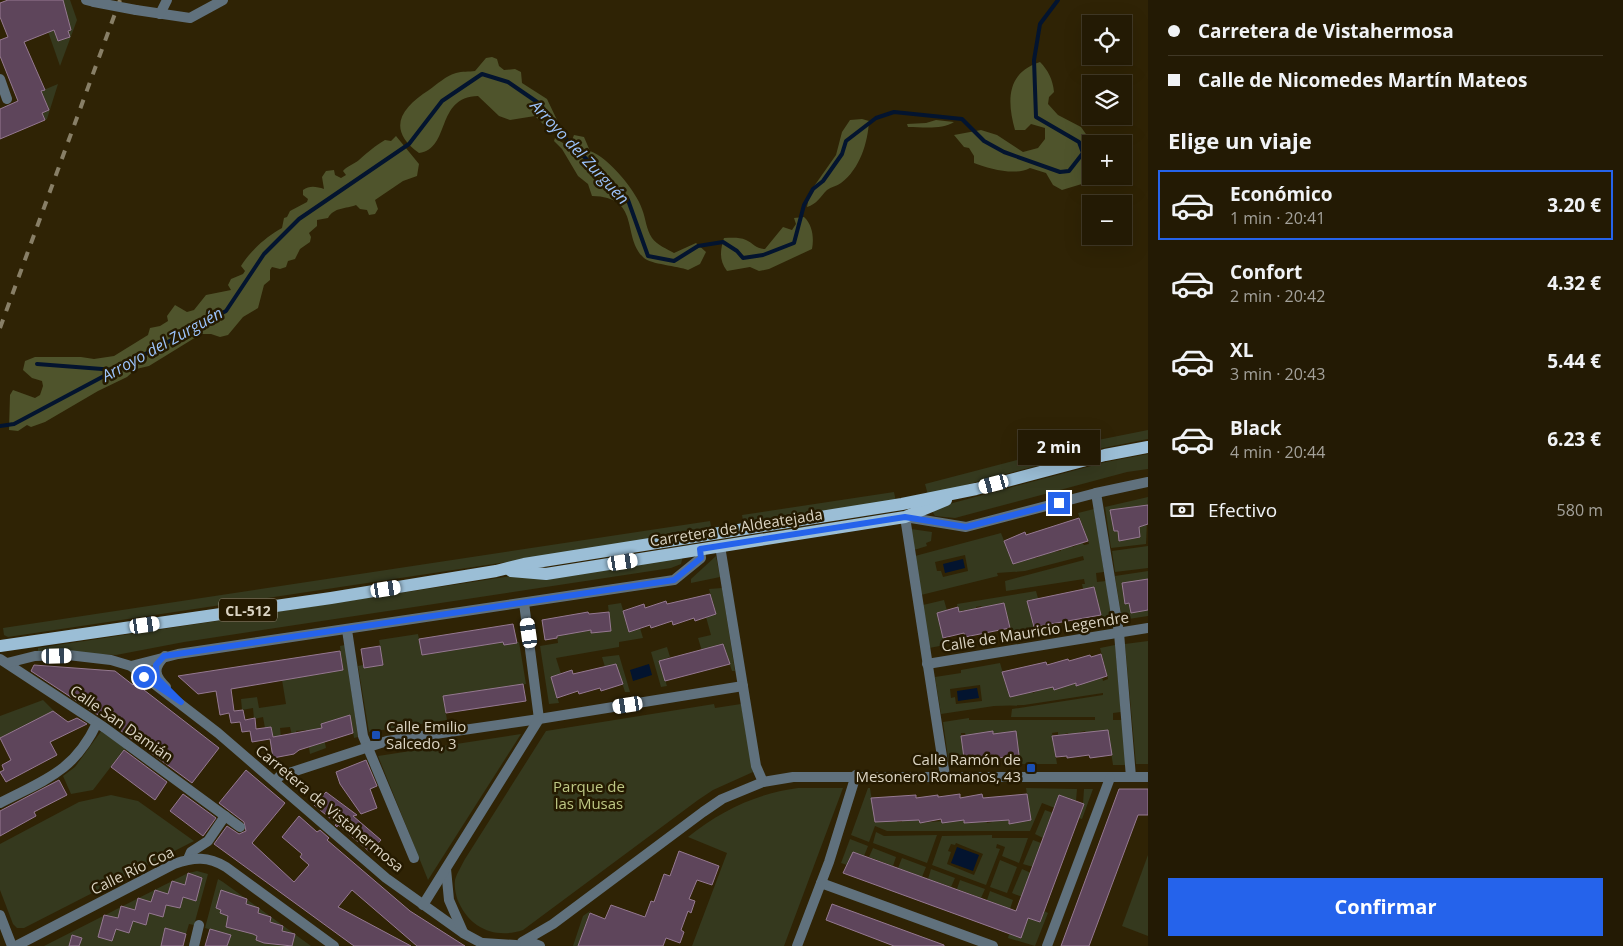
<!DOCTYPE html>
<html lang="es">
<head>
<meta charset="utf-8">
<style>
  body { margin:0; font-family:"Open Sans",sans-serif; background:#2b230e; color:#f1f3f6; height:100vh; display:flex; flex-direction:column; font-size:19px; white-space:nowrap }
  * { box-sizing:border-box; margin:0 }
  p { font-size:16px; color:#a3a19a }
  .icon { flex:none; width:28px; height:28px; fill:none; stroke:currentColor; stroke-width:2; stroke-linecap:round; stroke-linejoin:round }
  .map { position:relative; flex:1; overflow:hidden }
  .sheet { display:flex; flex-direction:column; background:#231a04; width:475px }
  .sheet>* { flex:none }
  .hud { display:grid; align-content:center; height:110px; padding:0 20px; background:#231a04 }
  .fabs { position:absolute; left:1082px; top:15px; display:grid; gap:10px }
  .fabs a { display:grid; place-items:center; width:50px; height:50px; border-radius:0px; background:#231a04; box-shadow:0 5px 20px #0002,0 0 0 1px #403826; font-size:25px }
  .end { position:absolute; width:22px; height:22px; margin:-11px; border:6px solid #2563eb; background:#fff; box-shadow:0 0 0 2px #fff }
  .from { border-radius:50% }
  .bubble { position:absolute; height:35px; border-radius:0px; background:#231a04; box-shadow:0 5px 20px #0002,0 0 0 1px #403826; font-size:16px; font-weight:700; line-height:35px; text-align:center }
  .car { position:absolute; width:15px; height:30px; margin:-15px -8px; border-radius:6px; box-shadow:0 0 4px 1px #0007; background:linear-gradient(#fff 24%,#345 0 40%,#fff 0 76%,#345 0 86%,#fff 0) }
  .hud b { display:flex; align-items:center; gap:18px; height:48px; font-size:19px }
  .hud b+b { border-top:1px solid #403826 }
  .hud i { width:12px; height:12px; background:#f1f3f6 }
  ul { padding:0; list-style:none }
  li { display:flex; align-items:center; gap:15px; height:70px; margin:0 10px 8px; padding:0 10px; border:2px solid transparent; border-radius:0px }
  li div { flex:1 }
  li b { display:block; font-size:19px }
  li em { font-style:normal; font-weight:700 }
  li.on { border-color:#2563eb }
  li>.icon { width:45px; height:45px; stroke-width:1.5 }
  h2 { padding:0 20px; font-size:22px; line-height:60px }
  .pay { display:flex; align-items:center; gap:12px; height:55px; padding:0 20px; font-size:19px }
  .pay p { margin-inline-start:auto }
  .primary-button { display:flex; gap:10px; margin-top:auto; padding:10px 20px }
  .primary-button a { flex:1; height:58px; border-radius:0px; background:#2563eb; color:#fff; font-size:20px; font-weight:700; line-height:58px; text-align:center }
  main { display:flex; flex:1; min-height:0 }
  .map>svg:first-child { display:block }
  .green { fill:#35391e; fill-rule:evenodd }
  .forest { fill:#4f542c }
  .water { fill:#03142f }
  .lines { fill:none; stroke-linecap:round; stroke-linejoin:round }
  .stream { stroke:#03142f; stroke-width:4 }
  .building { fill:#5e455b; stroke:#957991 }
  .street { stroke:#60717d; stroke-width:10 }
  .primary { stroke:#9bbed6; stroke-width:12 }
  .rail { stroke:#887f67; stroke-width:4; stroke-dasharray:9 9; stroke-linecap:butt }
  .street-bridge { stroke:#60717d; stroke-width:10 }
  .route { stroke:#2563eb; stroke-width:6 }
  .transit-dot { fill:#1a4fb4; stroke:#251a00; stroke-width:2 }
  .labels { text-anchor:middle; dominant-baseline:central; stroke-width:5; stroke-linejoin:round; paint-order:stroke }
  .shield { fill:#251a00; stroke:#a49c88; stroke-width:1 }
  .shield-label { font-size:14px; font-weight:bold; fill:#dbd4c3 }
  .street-label { font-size:15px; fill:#dbd4c3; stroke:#251a00 }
  .poi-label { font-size:15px; fill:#dbd4c3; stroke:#251a00; text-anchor:start }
  .park-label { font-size:15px; fill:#bec884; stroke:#251a00 }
  .water-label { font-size:16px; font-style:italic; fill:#9cc3fb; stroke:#251a00 }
</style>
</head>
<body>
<main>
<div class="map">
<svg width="1148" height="946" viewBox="0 0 1148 946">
  <rect width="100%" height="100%" fill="#2f2305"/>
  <g class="green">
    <polygon points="37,0 70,0 77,20 60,66"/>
    <polygon points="58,84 47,119 45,120 42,113 49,110 41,91"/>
    <polygon points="1148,430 1148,439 1103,448 928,495 925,484 1083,443"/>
    <polygon points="1148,454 1148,469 1127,472 955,518 935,516 932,511 949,504 1106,462"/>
    <polygon points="894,492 896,502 744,526 742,515"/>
    <polygon points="1148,497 1146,544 1111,548 1105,507"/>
    <path d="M1094,509L1104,572L1096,573L1097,582L1106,581L1112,621L1103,622L1094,587L1089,588L1084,594L1082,584H1085L1084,579L1006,591L1005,581L1084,560L1083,556L1025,571L997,573L998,576L921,595L915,556L1001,533L1013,564L1017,563L1016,558L1034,557L1035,558L1039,557L1038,553L1049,549L1051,552L1061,551L1060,547L1071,543L1073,547L1082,542L1084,545L1089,544L1078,513ZM965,555L968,571L943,577L941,571H937L935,562Z"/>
    <polygon points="710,521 712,531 8,637 4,635 3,628"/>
    <polygon points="911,529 932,532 931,541 926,543 927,546 914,550"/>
    <polygon points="1148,546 1148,568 1115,572 1112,551"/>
    <polygon points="683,556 681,564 671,568 184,642 116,655 38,651 38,648 512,576"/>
    <polygon points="716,556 720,577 691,583 691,579"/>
    <polygon points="1148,571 1148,616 1122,620 1115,576"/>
    <polygon points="722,588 735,671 732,671 723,644 702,651 698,638 711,635 706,617 716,614 709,589"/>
    <polygon points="1036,591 1039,602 1033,604 1032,599 1027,601 1035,633 1012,636 1004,603 999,604 1000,608 982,608 981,606 976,607 977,612 965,615 964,610 959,612 957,604"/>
    <polygon points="944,600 948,614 943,616 942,612 937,613 945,645 929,648 923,605"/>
    <polygon points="621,603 629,631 640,628 643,638 619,642 619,647 556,658 561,674 551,677 559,703 549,704 540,646 558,643 557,635 591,630 591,633 611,631 608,605"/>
    <polygon points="418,634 422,655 503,642 504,645 519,642 526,684 443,696 447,720 369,732 358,666 363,665 364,668 383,665 379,640"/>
    <polygon points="1148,641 1148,764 1136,764 1125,644"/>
    <polygon points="345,645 358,737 354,738 350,715 321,724 326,748 310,754 306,730 296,731 296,735 292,736 290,727 280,728 281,737 273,738 271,727 265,728 263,717 254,719 253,708 242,710 241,699 257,697 259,708 286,704 282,680 343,670 340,646"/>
    <path d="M1115,645L1121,712L1113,713V720H1122L1126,765H1113L1108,731L1086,733L1085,731L1080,732L1081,736L1069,737L1068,733L1058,736V732L1052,733L1057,764H1021L1015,731L1010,732L1011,736L999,737V733L993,734V731L977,738L976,734L966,737L965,733H961L965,764H949L943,722L969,718V720H1095V717H1011L1012,709L1103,695V693L1024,705L994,706L941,714L935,677L961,673V670L1000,663L1010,697L1032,691L1033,693L1037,691L1036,687L1047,684L1048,688L1053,687L1055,690L1059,688L1058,684L1069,681L1070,685L1076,683L1077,686L1081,685L1080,680L1091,677L1092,681L1102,676L1103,681L1108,679L1100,648ZM980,685L982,701L956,704L955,697L951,698L950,689Z"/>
    <polygon points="667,647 670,657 659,661 667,686 661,687 651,652"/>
    <polygon points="619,655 630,692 625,692 616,664 605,667 602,657"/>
    <polygon points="43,700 54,711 0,738 0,716"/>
    <path d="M714,704L715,708L741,704L753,772L713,790L698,800L523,930C496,939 471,929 459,903C456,897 454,887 455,880C457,873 462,865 465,859L546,731Z"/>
    <polygon points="102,730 126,747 93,790 71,794 63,776 75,767"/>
    <polygon points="521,734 428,880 378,756"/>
    <path d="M798,788H843L784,946H692L727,853L688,837C722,810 755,794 798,788Z"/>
    <polygon points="868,788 870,788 875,822 897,820 897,822 902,822 902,817 919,820 920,823 964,819 964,822 986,820 987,823 992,822 992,818 1008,819 1009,823 1024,817 1025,821 1031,820 1026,788 1077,789 1076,801 1059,795 1055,808 1042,803 1030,831 887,831 875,826 869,842 851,835"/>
    <polygon points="1084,789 1093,789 1082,819 1078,818 1083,804"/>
    <polygon points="111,795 138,801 194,841 24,928 17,928 13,924 0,890 0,844 79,802"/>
    <polygon points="1045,810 1053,813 1043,838 1035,834"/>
    <polygon points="876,832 884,836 937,835 927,863 873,843"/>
    <path d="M992,835V838H1028L1019,863L1002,856L1005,847L997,844L996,848L1000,849L986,885L932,865L942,836ZM956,843L983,854L974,875L947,864L951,852L948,851L951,844L955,845Z"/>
    <polygon points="850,839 868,846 864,856 853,852 847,865 841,863"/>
    <polygon points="1033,840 1041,843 1033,867 1023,864"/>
    <polygon points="873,848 896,857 893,866 869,857"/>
    <polygon points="1148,855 1148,936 1122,926"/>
    <polygon points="902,858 926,867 922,877 898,868"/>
    <polygon points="1000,860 1017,867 1007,893 990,887"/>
    <polygon points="931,869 955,878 951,887 928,879"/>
    <polygon points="1022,869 1031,873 1022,897 1012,893"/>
    <polygon points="197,871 208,874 194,925 189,924 186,934 165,929 161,946 44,946 188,873"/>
    <polygon points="218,879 223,882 311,946 227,946 230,935 205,928"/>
    <polygon points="960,880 985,889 981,898 957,889"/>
    <polygon points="990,891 1013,900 1010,909 987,900"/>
    <polygon points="590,911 578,946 573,946 583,916"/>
    <polygon points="1044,911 1048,913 1035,946 1008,938 1009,934 1021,938 1028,918 1040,922"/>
  </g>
  <g class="forest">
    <path d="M492,57L497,59L499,66L504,70L515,69L521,72L522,83L547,99L557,120L550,126L543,124L535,116L510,120L499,116L478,96C435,97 451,149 419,153C386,129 401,108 429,90C437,84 446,76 456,73C462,71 469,72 475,71L486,58Z"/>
    <path d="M1040,62C1048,70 1053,80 1054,92L1049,97L1048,104L1058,115L1081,127L1093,144H1091L1092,176L1085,183L1062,190L1053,185L1046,173L1030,168C1016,176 989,169 974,163V156L969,148L964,147L954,135L981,130L997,135L1023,152L1038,148L1045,139V128L1031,124L1025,130H1015C1007,101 1006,73 1040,62Z"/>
    <path d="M862,119L869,121C868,142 860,169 841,183C837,186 831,187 827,190C820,197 817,204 807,207L810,192L836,155L842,132L850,120Z"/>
    <path d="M936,120L954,122C942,130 922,127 908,127L907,124L926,123Z"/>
    <path d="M574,135L584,137L590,151C608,157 636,191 642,209C646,219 646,229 652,238C657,245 667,249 674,253L696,243L706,252L700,264L688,270C678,266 650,264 644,258C621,237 642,197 592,196L588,184L578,176L562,149L554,141L555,138L566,145L572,140Z"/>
    <path d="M396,136L419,164L417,176L403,181L375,200L378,209L375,214L369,215L367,210L360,209L356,205C346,209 334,207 328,218L317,220V226L309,233L311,237L310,242L300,249L295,259L288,261L286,267L280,269L272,267L270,270V280L264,285L258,308L243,317L228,335L220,337L211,334H201L149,366L136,369L127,377L98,391L45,422L31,427L27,425L18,431L9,430L10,395L13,390L35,398L40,395L43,386L42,381L32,378L23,370L25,361L35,357H81L94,359L114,356L148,335L150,328L160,326L168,321L167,316L175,305L187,312L194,310L206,295L231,290L228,285L231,279L243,274L245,271L241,266C250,251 267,236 282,228L284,218L287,217L290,211L307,202L308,199L303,195V190C310,185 317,187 324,189L322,177L326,171L334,170L335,175L341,178L346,175L343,171C347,166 354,164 359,160C368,152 375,146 385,140L391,141Z"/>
    <path d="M804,217C813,225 814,239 812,249L769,269L759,271L750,267L727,271C719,260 720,251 724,238C732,238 739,237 746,240C753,243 756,249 765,249L783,227L792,230L796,224L794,218Z"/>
  </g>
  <g class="water">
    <polygon points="963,559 965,568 945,573 943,564"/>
    <polygon points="649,664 652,675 633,681 630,670"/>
    <polygon points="977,688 979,698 958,701 957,691"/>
    <polygon points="957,847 979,855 973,871 951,863"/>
  </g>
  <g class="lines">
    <g class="stream">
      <polyline points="37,364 115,370"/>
      <polyline points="0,426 14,424 226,311 264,254 299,219 409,144 442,101 482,74 508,82 540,104 562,135 628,200 648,256 674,261 698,246 723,242 737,251 743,258 763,255 794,243 804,205 813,189 823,181 842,154 846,141 876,118 894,112 962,119 984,141 1004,152 1060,172 1069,171 1083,153 1079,142 1036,117 1034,60 1040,24 1058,0"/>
    </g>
  </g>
  <g class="building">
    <polygon points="8,0 63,0 71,30 68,31 70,37 58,41 54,30 24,42 45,90 41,91 49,110 42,113 45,120 0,139 0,109 18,101 0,56 0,40 8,37 0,17 0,3"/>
    <polygon points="1148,505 1148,524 1139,527 1140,537 1119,541 1118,531 1114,531 1110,510"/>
    <polygon points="1079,518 1088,541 1013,564 1004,541 1025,532 1026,535"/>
    <polygon points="1148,579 1148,610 1131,613 1129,603 1125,604 1122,583"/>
    <polygon points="1094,587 1101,615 1034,627 1027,601"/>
    <polygon points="710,594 716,614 695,621 694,618 673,625 672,621 651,628 650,625 629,632 623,611 644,604 645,608 666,601 667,604"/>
    <polygon points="1004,603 1010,628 965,637 964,633 943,638 937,613 958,607 959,612"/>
    <polygon points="588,612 589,614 609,612 611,631 591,633 591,630 557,636 557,638 545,640 542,620"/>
    <polygon points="513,624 517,643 504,645 503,642 422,655 419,639"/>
    <polygon points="723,644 730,664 665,681 659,661"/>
    <polygon points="380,646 383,665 364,668 361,649"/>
    <polygon points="340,651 343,670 231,689 234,711 243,710 245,720 255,718 256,729 271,727 273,737 322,728 321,724 350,715 353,733 299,750 294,754 273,758 270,739 252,742 250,731 242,732 240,722 231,723 229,713 220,715 216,691 198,694 178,676"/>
    <polygon points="1101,654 1107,676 1076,686 1076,683 1054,690 1053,687 1010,697 1002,672 1046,662 1047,665 1068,659 1069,661 1090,655 1091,657"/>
    <polygon points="616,664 623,684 601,691 600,688 579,694 578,691 557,698 551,677 572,670 573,674"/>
    <polygon points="34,665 115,671 133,685 135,683 219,748 192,783 109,722 31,671"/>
    <polygon points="523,684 526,701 446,713 443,696"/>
    <polygon points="53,711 68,722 77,718 87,724 50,742 57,755 6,782 0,772 4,770 2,765 11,760 0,738"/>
    <polygon points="1108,730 1112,755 1090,758 1089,755 1067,758 1067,756 1056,757 1052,736"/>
    <polygon points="993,731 993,734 1016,731 1019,755 998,758 997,756 975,759 974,756 964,758 961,736"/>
    <polygon points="124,750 167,782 155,800 111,767"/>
    <polygon points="366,760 377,786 370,789 377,808 361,814 340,784 336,772"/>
    <polygon points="246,770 285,803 252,843 294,882 309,865 300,857 302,854 282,837 299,816 317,832 320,830 329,838 327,840 410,911 465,946 417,946 352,890 338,907 411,946 354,946 214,844 227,826 239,834 246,831 244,822 219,803"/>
    <polygon points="59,780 67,795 34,812 36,816 0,836 0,811"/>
    <polygon points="1119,789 1148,789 1148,815 1138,815 1089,946 1061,946"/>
    <polygon points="326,792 357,815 353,816 381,840 370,852 338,825 337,827 335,825 337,824 314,805"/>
    <polygon points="183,794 216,818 203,836 170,811"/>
    <polygon points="960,794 960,798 982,794 983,798 1027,794 1031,820 1009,824 1009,820 964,823 964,820 942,823 941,819 920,823 919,820 875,822 871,798 916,795 916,798 938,795 938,797"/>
    <polygon points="1059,795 1084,804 1040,922 1028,918 1021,938 843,873 853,852 1016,911"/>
    <polygon points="679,851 719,866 712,885 697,880 689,899 695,901 691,913 688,911 681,930 684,932 680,943 666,938 663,946 578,946 590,913 605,919 611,905 645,917 651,901 654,902 664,874 670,876"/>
    <polygon points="188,873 202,878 196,901 183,897 180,908 166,905 163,917 149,913 146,925 133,921 129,933 116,929 112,941 98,937 104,915 118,918 121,906 135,910 138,898 151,902 155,890 168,894 172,881 185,885"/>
    <polygon points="221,890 247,899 246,904 259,908 258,913 271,917 270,922 283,926 282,931 295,934 292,946 264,943 256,940 257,936 253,934 226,927 228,916 220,913 221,910 216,908"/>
    <polygon points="832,904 944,945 944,946 894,946 826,920"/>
    <polygon points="165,928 186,934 183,946 161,946"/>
    <polygon points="210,929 231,935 227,946 205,946"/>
    <polygon points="72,935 82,938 79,946 69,946"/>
  </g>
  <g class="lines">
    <g class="street">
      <polyline points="86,0 94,2"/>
      <polyline points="136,10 190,18 223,0"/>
      <polyline points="160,14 167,0"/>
      <polyline points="0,79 7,99"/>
      <polyline points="1096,493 1119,633 1131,777"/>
      <polyline points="720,546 756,766 763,782"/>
      <polyline points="347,630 363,736 414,858"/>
      <path d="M165,656C153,668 154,675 166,687"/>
      <polyline points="0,659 105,728 240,827"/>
      <polyline points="7,663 35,656 68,655 111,660 131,666 218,733 386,878 463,933 487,946"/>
      <polyline points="927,664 1148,628"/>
      <polyline points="131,666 178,654 674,580 701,558 700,549"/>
      <polyline points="945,776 905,517 966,527 1096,493 1148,482"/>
      <polyline points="275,781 280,776 387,741 539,719 743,686"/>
      <path d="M0,803C44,780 74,772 97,723"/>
      <polyline points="188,859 191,852 208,841 225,816"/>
      <polyline points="446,869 449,900 463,932"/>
      <polyline points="821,883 993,946"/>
      <polyline points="423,905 539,719 524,603"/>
      <polyline points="0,915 12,946"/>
      <polyline points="522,942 553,924 703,812 722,799 763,782 793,777 1148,777"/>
      <polyline points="523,942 530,942 540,946"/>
      <polyline points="483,943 516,945"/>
      <path d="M16,946L174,864C194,857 208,856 226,867L334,946"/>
      <polyline points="194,946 199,925"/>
      <polyline points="797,946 829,862 856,775"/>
      <polyline points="1047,946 1110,778"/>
    </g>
    <g class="primary">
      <polyline points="511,571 546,574 905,517 946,500"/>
      <polyline points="0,646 331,598 496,571 524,564 902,504 976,489 1105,455 1148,447"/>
    </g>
    <polyline class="rail" points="0,328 120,0"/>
    <polyline class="street-bridge" points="94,2 136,10"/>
  </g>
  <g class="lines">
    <polyline class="route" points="144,677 181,702 157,678 156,665 164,656 674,580 701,558 700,549 905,517 966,527 1059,503"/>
  </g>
  <g class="transit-dot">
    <rect x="371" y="730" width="10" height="10" rx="2.5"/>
    <rect x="1026" y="763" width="10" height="10" rx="2.5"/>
  </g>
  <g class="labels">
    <rect class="shield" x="219" y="598.5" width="58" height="23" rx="4"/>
    <g class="shield-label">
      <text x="248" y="610">CL-512</text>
    </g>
    <g class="street-label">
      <text transform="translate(736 527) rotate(-9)">Carretera de Aldeatejada</text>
      <text transform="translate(1035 631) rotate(-9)">Calle de Mauricio Legendre</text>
      <text transform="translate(122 723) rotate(35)">Calle San Damián</text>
      <text transform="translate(330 808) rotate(40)">Carretera de Vistahermosa</text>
      <text transform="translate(132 870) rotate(-26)">Calle Río Coa</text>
    </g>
    <g class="poi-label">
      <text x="386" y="726">Calle Emilio<tspan x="386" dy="17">Salcedo, 3</tspan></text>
      <text x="1021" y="759" text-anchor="end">Calle Ramón de<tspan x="1021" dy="17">Mesonero Romanos, 43</tspan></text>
    </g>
    <g class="park-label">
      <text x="589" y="786">Parque de<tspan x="589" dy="17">las Musas</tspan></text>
    </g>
    <g class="water-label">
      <text transform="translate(580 152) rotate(47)">Arroyo del Zurguén</text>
      <text transform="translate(162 344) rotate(-29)">Arroyo del Zurguén</text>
    </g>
  </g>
</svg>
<div class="fabs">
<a><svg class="icon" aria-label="locate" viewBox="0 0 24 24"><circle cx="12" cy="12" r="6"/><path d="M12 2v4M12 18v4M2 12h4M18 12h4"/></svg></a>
<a><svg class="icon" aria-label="layers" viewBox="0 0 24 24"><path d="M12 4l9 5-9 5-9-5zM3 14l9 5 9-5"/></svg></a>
<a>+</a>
<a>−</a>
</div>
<i class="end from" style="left:144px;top:677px"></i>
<i class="end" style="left:1059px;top:503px"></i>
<div class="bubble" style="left:1018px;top:430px;width:82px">2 min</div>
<i class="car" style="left:994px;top:484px;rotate:255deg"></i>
<i class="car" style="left:623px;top:562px;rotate:81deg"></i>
<i class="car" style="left:386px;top:589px;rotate:81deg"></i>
<i class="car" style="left:145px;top:625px;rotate:82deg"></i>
<i class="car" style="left:529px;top:633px;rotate:352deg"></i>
<i class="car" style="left:57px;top:656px;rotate:89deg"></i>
<i class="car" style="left:628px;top:705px;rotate:261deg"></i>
</div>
<section class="sheet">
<div class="hud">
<b><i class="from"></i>Carretera de Vistahermosa</b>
<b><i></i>Calle de Nicomedes Martín Mateos</b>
</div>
<h2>Elige un viaje</h2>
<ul>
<li class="on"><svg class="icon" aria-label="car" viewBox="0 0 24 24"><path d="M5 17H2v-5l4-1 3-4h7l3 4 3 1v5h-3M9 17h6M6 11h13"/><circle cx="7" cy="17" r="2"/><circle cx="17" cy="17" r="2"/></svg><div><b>Económico</b><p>1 min · 20:41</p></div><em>3.20 €</em></li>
<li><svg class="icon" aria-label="car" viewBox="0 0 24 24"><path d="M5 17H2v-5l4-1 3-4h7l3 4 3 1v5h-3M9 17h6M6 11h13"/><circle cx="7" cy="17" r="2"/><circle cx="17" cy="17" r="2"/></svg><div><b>Confort</b><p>2 min · 20:42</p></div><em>4.32 €</em></li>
<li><svg class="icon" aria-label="car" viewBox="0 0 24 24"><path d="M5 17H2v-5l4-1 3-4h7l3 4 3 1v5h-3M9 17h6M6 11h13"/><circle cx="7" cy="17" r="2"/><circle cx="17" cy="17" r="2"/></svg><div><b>XL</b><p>3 min · 20:43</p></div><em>5.44 €</em></li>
<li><svg class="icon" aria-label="car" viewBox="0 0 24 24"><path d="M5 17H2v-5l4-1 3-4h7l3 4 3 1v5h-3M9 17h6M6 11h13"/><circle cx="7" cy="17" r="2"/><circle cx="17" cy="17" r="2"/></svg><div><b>Black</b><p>4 min · 20:44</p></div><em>6.23 €</em></li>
</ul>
<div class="pay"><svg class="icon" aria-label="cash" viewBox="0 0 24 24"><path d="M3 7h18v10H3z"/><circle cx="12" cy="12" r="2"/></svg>Efectivo<p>580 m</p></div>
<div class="primary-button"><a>Confirmar</a></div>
</section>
</main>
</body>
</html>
